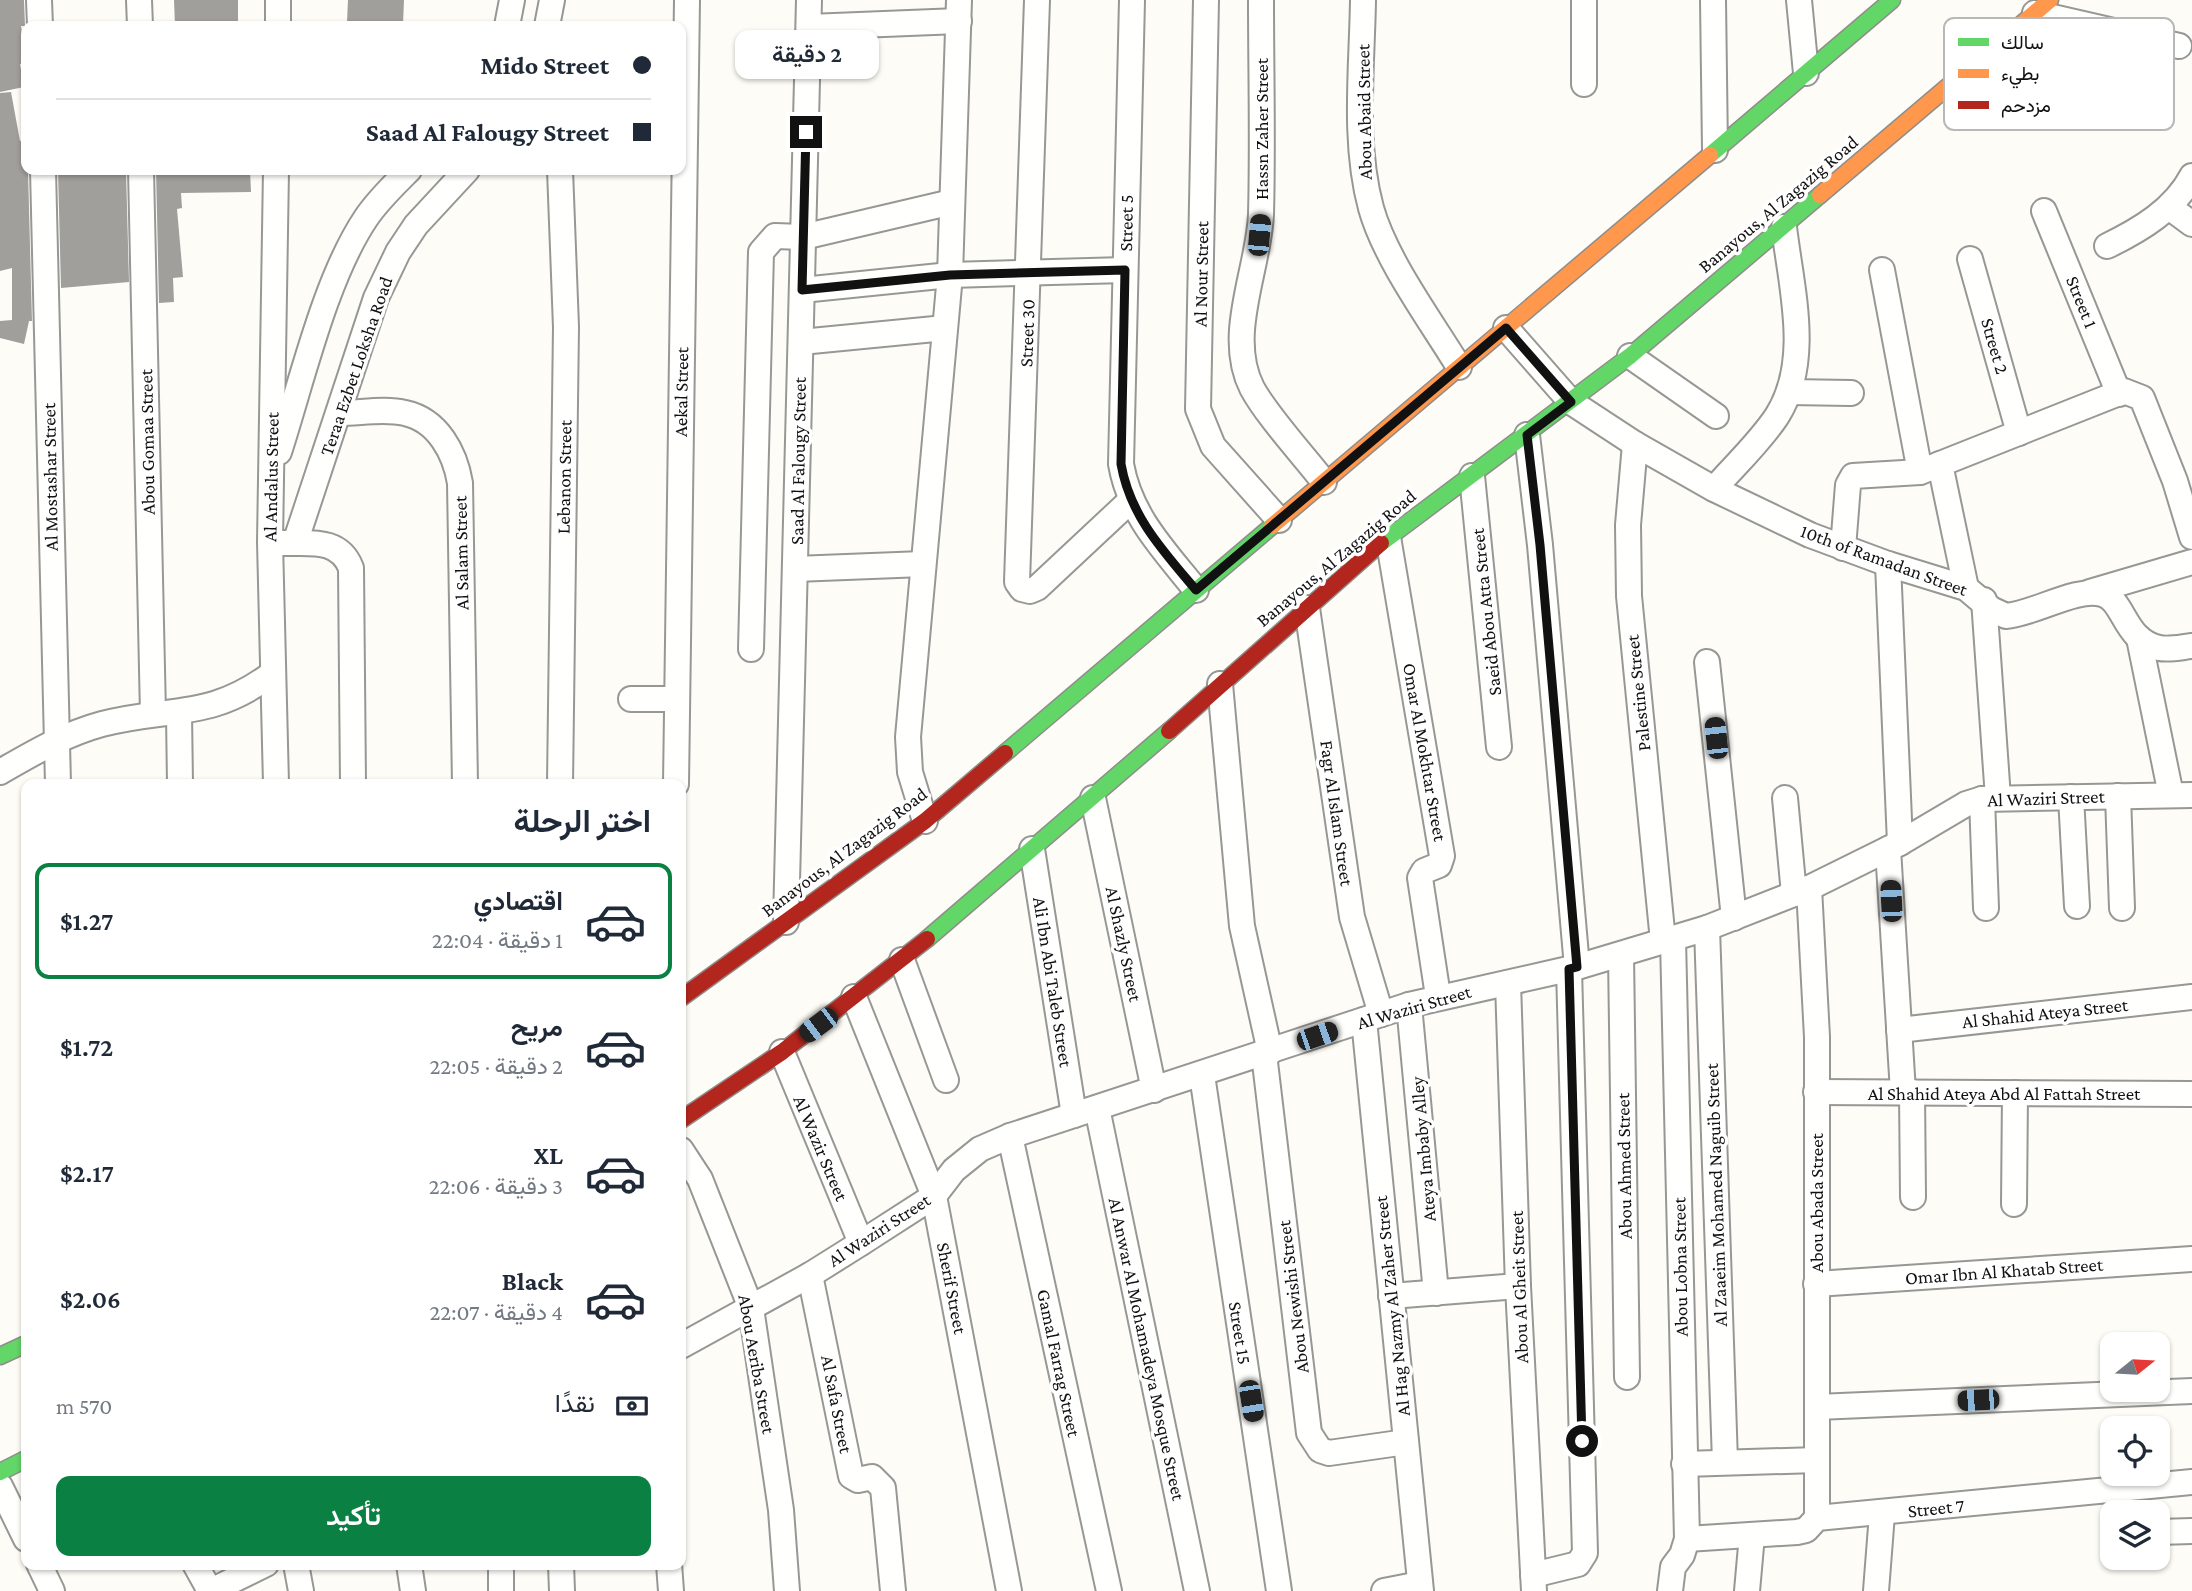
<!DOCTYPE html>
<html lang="ar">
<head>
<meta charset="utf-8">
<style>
  body { margin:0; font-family:"Crimson Pro",Vazirmatn,serif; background:#f2f2f3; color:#1f2937; direction:rtl; height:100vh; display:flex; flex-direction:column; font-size:26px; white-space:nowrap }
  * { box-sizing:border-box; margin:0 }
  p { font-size:23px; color:#747a83 }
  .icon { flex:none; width:38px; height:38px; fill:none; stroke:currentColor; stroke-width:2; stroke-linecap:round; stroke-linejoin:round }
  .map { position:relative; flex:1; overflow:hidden; direction:ltr }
  .details { position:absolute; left:21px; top:779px; width:665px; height:791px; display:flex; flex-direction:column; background:#fff; border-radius:14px; box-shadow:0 2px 5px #0004; direction:rtl }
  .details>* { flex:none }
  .guide { position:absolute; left:21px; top:21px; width:665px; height:154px; border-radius:14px; box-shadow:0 2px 5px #0004; direction:rtl; display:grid; align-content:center; height:154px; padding:0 35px; background:#fff }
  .needle { width:46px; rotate:72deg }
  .buttons { position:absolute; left:2100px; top:1332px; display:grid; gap:14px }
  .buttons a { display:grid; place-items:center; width:70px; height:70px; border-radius:14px; background:#fff; box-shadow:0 2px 5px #0004; font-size:35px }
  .end { position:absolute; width:32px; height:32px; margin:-16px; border:9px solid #111; background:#fff; box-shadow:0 0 0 4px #fff }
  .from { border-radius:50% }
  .bubble { position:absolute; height:49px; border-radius:14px; background:#fff; box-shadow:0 2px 5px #0004; font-size:23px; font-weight:600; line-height:49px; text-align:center; direction:rtl }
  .car { position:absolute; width:21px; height:42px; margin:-21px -10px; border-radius:9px; box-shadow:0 0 5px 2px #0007; background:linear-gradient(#222 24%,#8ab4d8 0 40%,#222 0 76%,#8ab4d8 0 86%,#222 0) }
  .guide b { display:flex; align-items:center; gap:24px; height:66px; font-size:26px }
  .guide b+b { border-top:2px solid #e0e1e3 }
  .guide i { width:18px; height:18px; background:#1f2937 }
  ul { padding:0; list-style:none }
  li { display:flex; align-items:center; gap:21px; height:116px; margin:0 14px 10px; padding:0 21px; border:4px solid transparent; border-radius:14px }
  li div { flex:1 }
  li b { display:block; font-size:26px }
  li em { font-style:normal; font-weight:600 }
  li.selected { border-color:#0b8043 }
  li>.icon { width:63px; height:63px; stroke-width:1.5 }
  h2 { padding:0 35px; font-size:32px; line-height:84px }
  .pay { display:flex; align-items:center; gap:18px; height:77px; padding:0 35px; font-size:26px }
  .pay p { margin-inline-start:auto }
  .button { display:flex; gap:14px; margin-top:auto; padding:14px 35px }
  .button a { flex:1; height:80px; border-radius:14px; background:#0b8043; color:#fff; font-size:28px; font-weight:600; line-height:80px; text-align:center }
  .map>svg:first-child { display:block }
  .building { fill:#a19f9c }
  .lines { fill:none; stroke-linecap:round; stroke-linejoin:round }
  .street-casing { stroke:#979795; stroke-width:28 }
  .fast-casing { stroke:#8e8d8b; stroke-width:19 }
  .slow-casing { stroke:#8e8d8b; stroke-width:19 }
  .jam-casing { stroke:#8e8d8b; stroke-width:19 }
  .street { stroke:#fffffe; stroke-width:24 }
  .fast { stroke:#63d668; stroke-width:16 }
  .slow { stroke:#ff974d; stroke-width:16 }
  .jam { stroke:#b3261e; stroke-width:16 }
  .route { stroke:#111; stroke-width:9 }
  .labels { text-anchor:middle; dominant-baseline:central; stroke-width:7; stroke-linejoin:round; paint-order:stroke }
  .street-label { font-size:19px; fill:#111; stroke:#fff }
  .key { fill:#fff; stroke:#b8b8b8; stroke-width:2 }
  .key-label { font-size:19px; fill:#111 }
</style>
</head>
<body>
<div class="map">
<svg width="2192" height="1591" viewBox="0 0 2192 1591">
  <rect width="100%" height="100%" fill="#fdfcf7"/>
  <g class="building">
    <polygon points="0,0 24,0 25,26 21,26 26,58 26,63 20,64 24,87 0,92"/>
    <polygon points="174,0 238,0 238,26 175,26"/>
    <polygon points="348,0 404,0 403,24 347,22"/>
    <polygon points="11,92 20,141 26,140 28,170 32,321 29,321 24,344 0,338 0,321 12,320 12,268 0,271 0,93"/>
    <polygon points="126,170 129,282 61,288 58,171"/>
    <polygon points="156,170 250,170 251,192 181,193 182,208 177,209 183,277 173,278 174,302 159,303"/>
  </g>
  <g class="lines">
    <g class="street-casing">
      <g id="street">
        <polyline points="39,0 40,26"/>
        <polyline points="139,0 140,26"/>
        <polyline points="1037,0 1017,582 1022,589 1030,591 1037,588 1130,501"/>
        <path d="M1132,0L1121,464C1130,516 1164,550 1196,590"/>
        <polyline points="1206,0 1198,409 1213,446 1279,520"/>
        <path d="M1261,0C1261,71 1263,143 1261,214C1259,269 1225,335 1252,388C1267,416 1304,456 1324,482"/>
        <path d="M1363,0C1362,68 1353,142 1371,208C1385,259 1431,321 1459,367"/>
        <polyline points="1713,0 1715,150"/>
        <polyline points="1799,0 1806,73"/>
        <polyline points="2035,13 2179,46"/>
        <polyline points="278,26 278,0"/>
        <polyline points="507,26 512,0"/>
        <polyline points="547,26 552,0"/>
        <polyline points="809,27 959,21"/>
        <polyline points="1584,84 1584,0"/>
        <polyline points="43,170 58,784"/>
        <polyline points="141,170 153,714"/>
        <polyline points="276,170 270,542 276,784"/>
        <polyline points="560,170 566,327 560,784"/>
        <polyline points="2169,207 2192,224"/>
        <polyline points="2044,211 2119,394"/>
        <path d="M2107,246C2140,230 2174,210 2192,176"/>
        <polyline points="1970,259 2019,433"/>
        <polyline points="1882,270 1920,472"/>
        <polyline points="802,290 950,275 1125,270"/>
        <path d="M1506,328L1571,402L1635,444L1714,489L1810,535L1888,564L1966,588L1991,609L2006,616C2034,614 2076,587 2102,594C2125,600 2123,640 2159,648C2169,650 2182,647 2192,646"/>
        <polyline points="801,342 945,328"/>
        <polyline points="1630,356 1716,416"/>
        <polyline points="1789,392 1851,393"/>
        <path d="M339,413C360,413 386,408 405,413C438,420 455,453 460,483L465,784"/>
        <polyline points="1527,435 1540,545 1577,967"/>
        <polyline points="1635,444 1628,525 1629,596 1663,941"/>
        <path d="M279,452C302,381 325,279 366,218C378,200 394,185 409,170"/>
        <polyline points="1940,464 1966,588"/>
        <polyline points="1472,476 1499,747"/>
        <path d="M1714,489C1735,465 1760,442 1777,416C1812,361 1791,287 1784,227"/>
        <polyline points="1388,537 1442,856 1439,865 1424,871 1420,878 1438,996"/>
        <path d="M281,543C309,544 339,537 351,568L353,784"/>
        <polyline points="295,543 376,298 398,252 416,225 467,170"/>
        <polyline points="1843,548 1848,485 1853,476 1920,472 2124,391 2142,398 2175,481 2192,537"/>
        <polyline points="1888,564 1900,843"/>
        <polyline points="795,569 923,564"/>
        <polyline points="2090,592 2192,562"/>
        <polyline points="1984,600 1998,798"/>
        <polyline points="1307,608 1352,917 1381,1014"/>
        <polyline points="2139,638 2171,795"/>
        <polyline points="751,649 761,252 775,236 803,237 952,202"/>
        <polyline points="1707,662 1734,918"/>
        <polyline points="1220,684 1242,926 1270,1052"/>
        <polyline points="631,699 676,699"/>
        <polyline points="179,714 180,784"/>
        <path d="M0,772C33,753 65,734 102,724C171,706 209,721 273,673"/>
        <polyline points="676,784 687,0"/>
        <polyline points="2118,796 2122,908"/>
        <polyline points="2071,797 2077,906"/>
        <polyline points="1093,798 1154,1090"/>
        <polyline points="1785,798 1794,894"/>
        <polyline points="1982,799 1986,908"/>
        <polyline points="925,821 910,772 908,737 950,275 959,0"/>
        <polyline points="1032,849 1074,1115"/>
        <polyline points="1888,849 1903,1092"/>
        <polyline points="1809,888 1817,1037 1817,1518"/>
        <polyline points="786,922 809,0"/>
        <polyline points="1707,928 1725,1462"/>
        <polyline points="1621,955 1627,1377"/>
        <polyline points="902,960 946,1080"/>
        <polyline points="1508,983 1518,1286 1534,1591"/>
        <polyline points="854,997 934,1196 1009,1591"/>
        <polyline points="1409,1005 1436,1293"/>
        <polyline points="1364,1020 1421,1591"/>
        <polyline points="1899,1030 2192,997"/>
        <polyline points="782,1052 861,1243"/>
        <polyline points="1264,1054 1309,1433 1320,1450 1329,1453 1406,1442"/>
        <polyline points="1202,1075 1279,1591"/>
        <polyline points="1816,1092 2192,1094"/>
        <polyline points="1912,1092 1913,1197"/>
        <polyline points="1097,1108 1197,1591"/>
        <polyline points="1010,1136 1109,1591"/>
        <polyline points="681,1150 700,1179 751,1308 781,1510 787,1591"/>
        <polyline points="2014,1204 2015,1093"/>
        <polyline points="810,1275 851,1476 858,1480 872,1477 883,1488 893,1591"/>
        <polyline points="1816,1284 2192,1259"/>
        <polyline points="1391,1296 1518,1286"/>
        <polyline points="681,1346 810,1275 861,1243 934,1196 954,1170 980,1149 1010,1136 1409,1005 1577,967 1707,928 1809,888 1900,843 1966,804 1982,799 2192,795"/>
        <polyline points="1817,1407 2192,1391"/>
        <polyline points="1684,1464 1817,1460"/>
        <polyline points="0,1486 26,1539"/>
        <polyline points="2158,1532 2192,1531"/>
        <polyline points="1687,1539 1797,1532 1806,1530 1817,1518 2192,1482"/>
        <polyline points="39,1564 52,1591"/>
        <polyline points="195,1564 210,1591"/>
        <polyline points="296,1564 301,1591"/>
        <polyline points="409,1564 413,1591"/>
        <polyline points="501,1564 501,1591"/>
        <polyline points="561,1564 562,1591"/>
        <polyline points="669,1564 671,1591"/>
        <polyline points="1533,1575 1578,1564 1585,1553 1569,969"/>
        <polyline points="211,1591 266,1564"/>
        <polyline points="1384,1591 1420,1584"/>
        <polyline points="1670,1591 1673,1567 1682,1555 1687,1539 1673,939"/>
        <polyline points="1747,1591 1752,1535"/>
        <polyline points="1876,1591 1882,1514"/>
      </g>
    </g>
    <g class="fast-casing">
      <g id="fast">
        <polyline points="1710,155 1892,0"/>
        <polyline points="1381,543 1630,356 1820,195"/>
        <polyline points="1005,753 1272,526"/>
        <polyline points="927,939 1169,731"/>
        <polyline points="0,1356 26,1344"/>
        <polyline points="0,1472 26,1459"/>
      </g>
    </g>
    <g class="slow-casing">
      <g id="slow">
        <polyline points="1820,195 2050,0"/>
        <polyline points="1272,526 1710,155"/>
      </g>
    </g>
    <g class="jam-casing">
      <g id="jam">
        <polyline points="1169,731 1381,543"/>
        <polyline points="681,998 925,821 1005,753"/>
        <polyline points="681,1120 782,1052 927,939"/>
      </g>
    </g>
    <use href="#street" class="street"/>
    <use href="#fast" class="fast"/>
    <use href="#slow" class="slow"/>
    <use href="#jam" class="jam"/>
  </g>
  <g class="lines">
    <path class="route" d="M806,132L802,290L950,275L1125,270L1121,464C1130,516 1163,551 1196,590L1506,328L1571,402L1527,435L1540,545L1577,967L1569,969L1582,1441"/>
  </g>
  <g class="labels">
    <g class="street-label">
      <text transform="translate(1364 112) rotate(-91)">Abou Abaid Street</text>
      <text transform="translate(1261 129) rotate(-90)">Hassn Zaher Street</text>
      <text transform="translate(1778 204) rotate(-40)">Banayous, Al Zagazig Road</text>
      <text transform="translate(1126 223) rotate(-89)">Street 5</text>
      <text transform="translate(1201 274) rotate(-89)">Al Nour Street</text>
      <text transform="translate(2082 302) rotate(68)">Street 1</text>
      <text transform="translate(1027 333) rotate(-88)">Street 30</text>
      <text transform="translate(1995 346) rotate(74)">Street 2</text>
      <text transform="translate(356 366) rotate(-71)">Teraa Ezbet Loksha Road</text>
      <text transform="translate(681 392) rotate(-89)">Aekal Street</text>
      <text transform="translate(147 442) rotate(-91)">Abou Gomaa Street</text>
      <text transform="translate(798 461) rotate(-89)">Saad Al Falougy Street</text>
      <text transform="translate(50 477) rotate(-91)">Al Mostashar Street</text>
      <text transform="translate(271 477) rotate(-89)">Al Andalus Street</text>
      <text transform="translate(564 477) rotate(-89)">Lebanon Street</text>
      <text transform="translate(461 553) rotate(-91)">Al Salam Street</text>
      <text transform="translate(1336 558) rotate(-40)">Banayous, Al Zagazig Road</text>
      <text transform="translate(1884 560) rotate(20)">10th of Ramadan Street</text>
      <text transform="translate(1486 612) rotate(-96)">Saeid Abou Atta Street</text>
      <text transform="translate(1638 693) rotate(-96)">Palestine Street</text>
      <text transform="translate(1425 752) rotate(80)">Omar Al Mokhtar Street</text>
      <text transform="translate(2046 798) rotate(-2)">Al Waziri Street</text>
      <text transform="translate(1337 813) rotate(82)">Fagr Al Islam Street</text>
      <text transform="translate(844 852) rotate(-37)">Banayous, Al Zagazig Road</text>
      <text transform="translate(1124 944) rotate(78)">Al Shazly Street</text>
      <text transform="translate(1053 982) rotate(81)">Ali Ibn Abi Taleb Street</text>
      <text transform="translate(1414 1007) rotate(-16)">Al Waziri Street</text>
      <text transform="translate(2045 1013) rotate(-6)">Al Shahid Ateya Street</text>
      <text x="2004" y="1093">Al Shahid Ateya Abd Al Fattah Street</text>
      <text transform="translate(821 1148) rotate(67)">Al Wazir Street</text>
      <text transform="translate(1423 1149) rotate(-95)">Ateya Imbaby Alley</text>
      <text transform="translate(1624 1166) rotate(-91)">Abou Ahmed Street</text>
      <text transform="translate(1716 1195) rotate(-92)">Al Zaaeim Mohamed Naguib Street</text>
      <text transform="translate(1816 1203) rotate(-90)">Abou Abada Street</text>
      <text transform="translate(879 1230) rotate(-33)">Al Waziri Street</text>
      <text transform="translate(1680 1267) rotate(-91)">Abou Lobna Street</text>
      <text transform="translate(2004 1271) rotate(-4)">Omar Ibn Al Khatab Street</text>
      <text transform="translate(1519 1287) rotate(-92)">Abou Al Gheit Street</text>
      <text transform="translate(952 1288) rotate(79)">Sherif Street</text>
      <text transform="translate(1293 1297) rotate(-97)">Abou Newishi Street</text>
      <text transform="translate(1392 1306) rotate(-96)">Al Hag Nazmy Al Zaher Street</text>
      <text transform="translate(1240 1333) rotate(81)">Street 15</text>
      <text transform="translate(1147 1349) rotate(78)">Al Anwar Al Mohamadeya Mosque Street</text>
      <text transform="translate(1059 1363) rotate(78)">Gamal Farrag Street</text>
      <text transform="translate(757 1364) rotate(80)">Abou Aeriba Street</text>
      <text transform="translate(837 1404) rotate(79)">Al Safa Street</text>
      <text transform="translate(1936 1508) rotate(-6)">Street 7</text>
    </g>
  </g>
  <rect x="1944" y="18" width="230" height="112" rx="10" class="key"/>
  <rect x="1958" y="38" width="31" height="8" fill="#63d668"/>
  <rect x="1958" y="69" width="31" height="9" fill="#ff974d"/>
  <rect x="1958" y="101" width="31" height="8" fill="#b3261e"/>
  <g class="key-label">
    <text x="2001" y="49">سالك</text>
    <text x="2001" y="80">بطيء</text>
    <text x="2001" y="112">مزدحم</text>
  </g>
</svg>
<div class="buttons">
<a><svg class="needle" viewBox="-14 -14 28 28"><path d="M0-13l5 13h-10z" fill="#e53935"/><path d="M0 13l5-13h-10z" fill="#747a83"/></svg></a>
<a><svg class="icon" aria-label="locate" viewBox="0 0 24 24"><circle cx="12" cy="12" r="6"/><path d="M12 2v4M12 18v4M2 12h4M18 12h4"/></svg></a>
<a><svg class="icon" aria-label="layers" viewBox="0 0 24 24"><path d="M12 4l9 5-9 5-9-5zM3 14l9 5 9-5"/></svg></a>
</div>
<i class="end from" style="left:1582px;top:1441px"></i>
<i class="end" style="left:806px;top:132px"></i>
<div class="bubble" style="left:735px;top:30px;width:144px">2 دقيقة</div>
<i class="car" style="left:1259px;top:235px;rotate:5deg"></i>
<i class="car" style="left:1716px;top:738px;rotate:354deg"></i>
<i class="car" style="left:1891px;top:901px;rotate:357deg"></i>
<i class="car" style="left:818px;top:1025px;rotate:233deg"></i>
<i class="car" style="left:1317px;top:1036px;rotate:71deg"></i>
<i class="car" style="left:1978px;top:1400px;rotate:267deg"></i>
<i class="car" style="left:1251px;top:1401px;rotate:171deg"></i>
<div class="guide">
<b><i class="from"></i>Mido Street</b>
<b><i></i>Saad Al Falougy Street</b>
</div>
<section class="details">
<h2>اختر الرحلة</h2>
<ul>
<li class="selected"><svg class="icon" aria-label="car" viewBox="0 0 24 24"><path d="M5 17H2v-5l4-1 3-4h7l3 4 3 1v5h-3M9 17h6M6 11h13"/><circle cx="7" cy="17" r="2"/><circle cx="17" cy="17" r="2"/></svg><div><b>اقتصادي</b><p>1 دقيقة · 22:04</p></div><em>$1.27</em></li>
<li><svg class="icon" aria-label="car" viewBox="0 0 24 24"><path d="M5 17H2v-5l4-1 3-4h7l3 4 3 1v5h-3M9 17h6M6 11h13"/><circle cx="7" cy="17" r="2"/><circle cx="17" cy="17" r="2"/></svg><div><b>مريح</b><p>2 دقيقة · 22:05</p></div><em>$1.72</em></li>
<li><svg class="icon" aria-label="car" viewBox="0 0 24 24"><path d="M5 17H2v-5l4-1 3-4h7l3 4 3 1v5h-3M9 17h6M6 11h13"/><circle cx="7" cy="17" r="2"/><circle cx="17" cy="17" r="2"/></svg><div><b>XL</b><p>3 دقيقة · 22:06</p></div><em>$2.17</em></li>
<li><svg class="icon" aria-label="car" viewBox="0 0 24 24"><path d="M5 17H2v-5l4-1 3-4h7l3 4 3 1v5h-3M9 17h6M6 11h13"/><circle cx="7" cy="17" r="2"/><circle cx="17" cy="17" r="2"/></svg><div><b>Black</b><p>4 دقيقة · 22:07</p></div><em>$2.06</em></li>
</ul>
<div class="pay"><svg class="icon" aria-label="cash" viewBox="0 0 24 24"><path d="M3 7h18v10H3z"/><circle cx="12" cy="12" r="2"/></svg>نقدًا<p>570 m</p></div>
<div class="button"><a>تأكيد</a></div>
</section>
</div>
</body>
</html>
